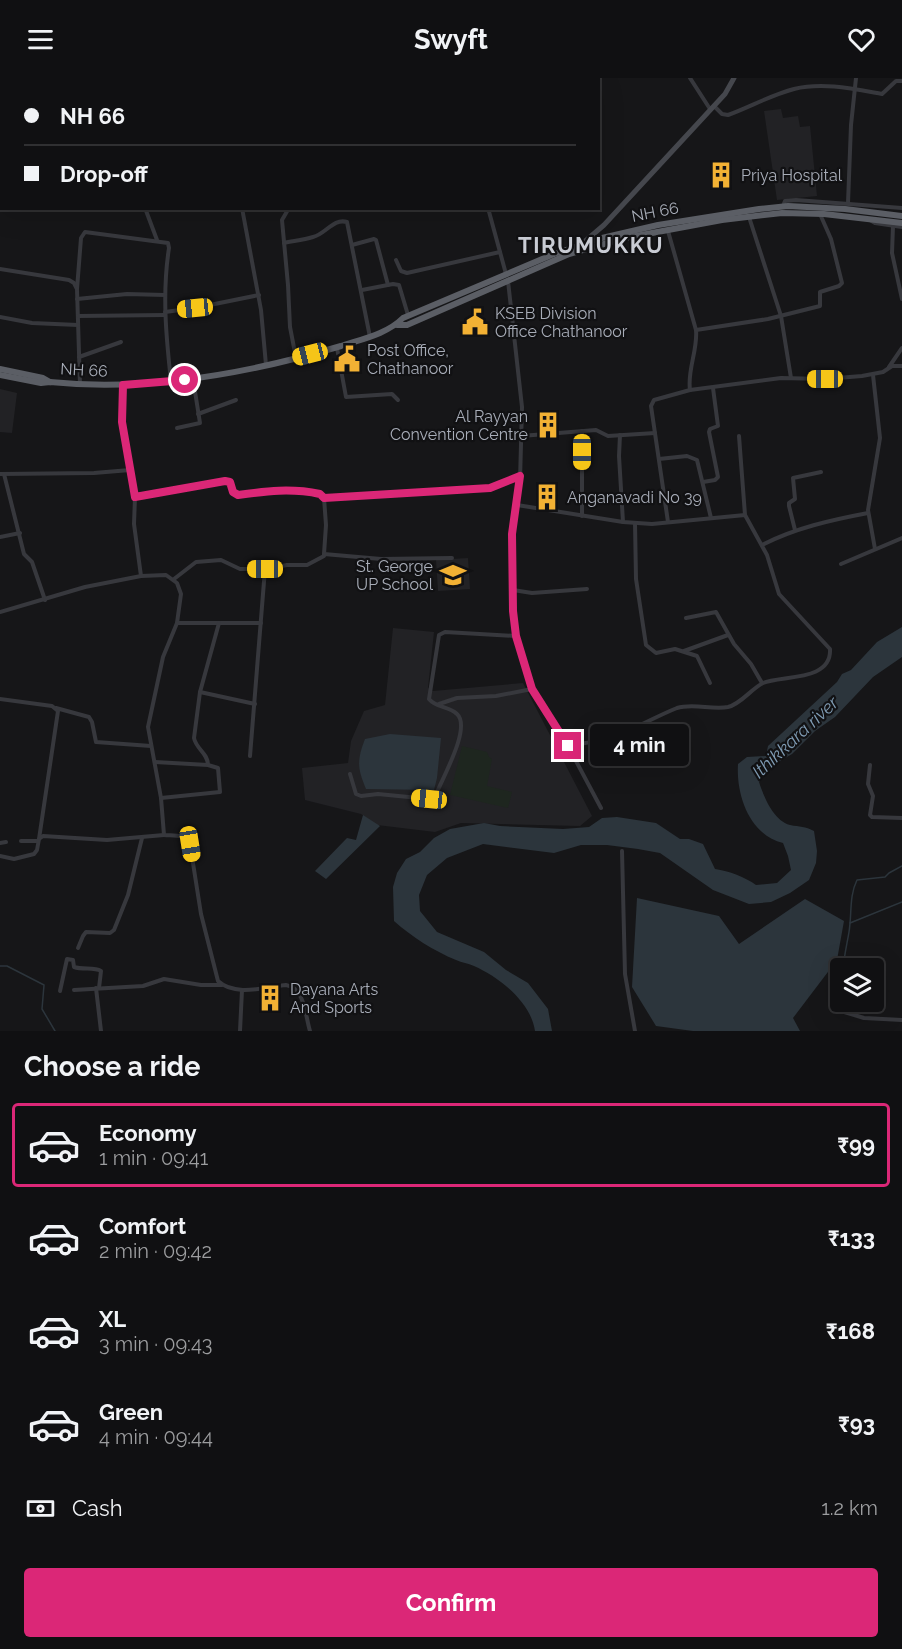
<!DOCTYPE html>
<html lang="en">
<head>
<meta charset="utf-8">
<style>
  body { margin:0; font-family:Raleway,sans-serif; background:#19191b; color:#f1f3f6; height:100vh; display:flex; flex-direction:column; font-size:22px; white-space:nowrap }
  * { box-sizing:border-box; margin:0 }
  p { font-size:20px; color:#9c9d9f }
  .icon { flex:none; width:33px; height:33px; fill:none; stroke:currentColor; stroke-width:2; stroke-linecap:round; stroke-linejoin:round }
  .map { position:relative; height:953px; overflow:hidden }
  .details { display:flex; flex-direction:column; background:#101012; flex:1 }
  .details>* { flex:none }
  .banner { position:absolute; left:0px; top:0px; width:600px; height:132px; box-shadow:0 6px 24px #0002,0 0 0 2px #303032; display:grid; align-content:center; height:132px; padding:0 24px; background:#101012 }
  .tools { position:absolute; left:830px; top:880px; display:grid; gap:12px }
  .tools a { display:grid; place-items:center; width:54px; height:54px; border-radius:6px; background:#101012; box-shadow:0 6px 24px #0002,0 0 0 2px #303032; font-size:30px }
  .end { position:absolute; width:27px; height:27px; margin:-14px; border:8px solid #db2777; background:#fff; box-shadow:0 0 0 3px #fff }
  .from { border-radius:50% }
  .bubble { position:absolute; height:42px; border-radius:6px; background:#101012; box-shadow:0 6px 24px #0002,0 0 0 2px #303032; font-size:20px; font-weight:700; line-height:42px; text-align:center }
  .car { position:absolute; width:18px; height:36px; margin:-18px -9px; border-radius:8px; box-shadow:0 0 4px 2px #0007; background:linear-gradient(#f5c518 24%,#345 0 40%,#f5c518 0 76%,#345 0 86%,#f5c518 0) }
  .banner b { display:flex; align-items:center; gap:21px; height:57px; font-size:22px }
  .banner b+b { border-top:2px solid #303032 }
  .banner i { width:15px; height:15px; background:#f1f3f6 }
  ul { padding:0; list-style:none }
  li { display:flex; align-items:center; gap:18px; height:84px; margin:0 12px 9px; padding:0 12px; border:3px solid transparent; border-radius:6px }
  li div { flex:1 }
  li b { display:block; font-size:22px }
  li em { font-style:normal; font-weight:700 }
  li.current { border-color:#db2777 }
  li>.icon { width:54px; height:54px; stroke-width:1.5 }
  h2 { padding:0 24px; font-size:27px; line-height:72px }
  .pay { display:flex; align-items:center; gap:15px; height:66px; padding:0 24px; font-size:22px }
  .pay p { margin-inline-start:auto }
  .cta { display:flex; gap:12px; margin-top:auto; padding:12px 24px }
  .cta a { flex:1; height:69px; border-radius:6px; background:#db2777; color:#fff; font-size:24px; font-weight:700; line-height:69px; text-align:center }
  header { display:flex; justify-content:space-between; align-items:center; height:78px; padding:0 24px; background:#101012; font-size:27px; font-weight:700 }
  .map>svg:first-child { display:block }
  .built { fill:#222225 }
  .green { fill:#1e261f }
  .water { fill:#2c353c }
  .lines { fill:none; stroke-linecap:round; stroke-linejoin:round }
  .stream { stroke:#2c353c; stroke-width:1.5 }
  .minor { stroke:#37383d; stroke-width:4 }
  .secondary { stroke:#45474d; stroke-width:5 }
  .trunk { stroke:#5b5e65; stroke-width:6 }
  .route { stroke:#db2777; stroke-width:8 }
  .labels { text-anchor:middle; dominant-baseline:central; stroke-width:4.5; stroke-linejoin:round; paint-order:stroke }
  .poi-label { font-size:16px; fill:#a8adb8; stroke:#111113; text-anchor:start }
  .street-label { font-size:16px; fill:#a8adb8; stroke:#111113 }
  .water-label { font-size:18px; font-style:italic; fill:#7f9bb3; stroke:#111113 }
  .district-label { font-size:22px; font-weight:bold; letter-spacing:1.5px; fill:#c9ccd4; stroke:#111113 }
</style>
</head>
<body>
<header><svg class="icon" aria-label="menu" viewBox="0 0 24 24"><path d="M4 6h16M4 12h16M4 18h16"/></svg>Swyft<svg class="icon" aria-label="heart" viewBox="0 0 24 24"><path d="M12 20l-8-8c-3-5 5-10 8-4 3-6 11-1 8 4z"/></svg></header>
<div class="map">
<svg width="902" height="953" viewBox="0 0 902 953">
  <rect width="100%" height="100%" fill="#161618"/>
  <g class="built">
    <polygon points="781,31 783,40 798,38 800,49 810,48 817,118 777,122 764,33"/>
    <polygon points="0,311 17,315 12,355 0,354"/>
    <polygon points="468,480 470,511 438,513 436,482"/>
    <polygon points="393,550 434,554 428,610 433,613 523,605 592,738 580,748 461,745 435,754 377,747 361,736 305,722 302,690 348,685 351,663 364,633 385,627"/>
  </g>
  <polygon class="green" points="462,668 487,674 489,679 492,681 487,708 512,714 508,730 450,717"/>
  <g class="water">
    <path d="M902,549V579L873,599L835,639L815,653L792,676L768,690L759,704C764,719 773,742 790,747C800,749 805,748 814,753L817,773L816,785L809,802L790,815L771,824L749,826L713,812L660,775L638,771L607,767H581L554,775L483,766L447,780L427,797L419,817L420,833L437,854L484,874L506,892L528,905L548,931L552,953H535C531,924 499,899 474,888C468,885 462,885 456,882C434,873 412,859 394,843L393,809L397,795L406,781L420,774L434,760L450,751L484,745L500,748L563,751L589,749L602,740L617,739L656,745L680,761H689L703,766L715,791C729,793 745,799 756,807L777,805L791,792L788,778L783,765C750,757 736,718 738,686L747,679L766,678L768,668L837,604L842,596L851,592L877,564Z"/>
    <path d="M390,656L441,660L437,700L434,712L366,711C357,690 357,682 365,661Z"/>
    <polygon points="363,737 380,748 326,801 315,793 347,760 356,762"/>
    <polygon points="637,820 719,838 739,866 805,821 844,843 837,882 793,940 800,953 693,953 656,948 632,909"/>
  </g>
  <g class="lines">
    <g class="stream">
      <polyline points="336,2 340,0"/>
      <polyline points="449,2 452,0"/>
      <polyline points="0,52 2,53"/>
      <polyline points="850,845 902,824"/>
      <polyline points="0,888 7,888 44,907 42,931 55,953"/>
      <path d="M843,891C844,878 847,866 849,854C852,836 849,818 857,802L885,799L889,795L902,788"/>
      <polyline points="837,930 840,914"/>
    </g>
    <g class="minor">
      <polyline points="155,0 155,2"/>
      <polyline points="254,0 256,0"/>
      <polyline points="690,0 710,31"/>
      <polyline points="26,2 27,0"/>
      <polyline points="82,2 82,0"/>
      <polyline points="158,2 168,0"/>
      <polyline points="453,2 456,0"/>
      <polyline points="479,2 479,0"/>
      <path d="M714,28L722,36L728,37C750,29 771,17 794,11C823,4 854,11 882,16L896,3H902"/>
      <polyline points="0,49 2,49"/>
      <polyline points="848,125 851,47 856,0"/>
      <polyline points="783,128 785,123 796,122 902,130"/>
      <polyline points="145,130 157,162"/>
      <polyline points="242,130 261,232 266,287"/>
      <polyline points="289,130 282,142 288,207 290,249 296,280"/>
      <polyline points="488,130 506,196"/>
      <polyline points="749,139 781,238 791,300"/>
      <polyline points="870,142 875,145 902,149"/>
      <polyline points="893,148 892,175 902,221"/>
      <path d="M668,153L696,252C698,272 687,292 690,312"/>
      <path d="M284,165C293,163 303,162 313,159C326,156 333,140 347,144L370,259"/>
      <polyline points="352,167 374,161 376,162 388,207"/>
      <polyline points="396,182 401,193 407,195 500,174"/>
      <polyline points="0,191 69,202 74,205 77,211 80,307"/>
      <polyline points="508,203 522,329 520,403 513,439 512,456 513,533 516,558 529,604 536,620 568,668"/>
      <path d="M77,211L81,160L85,154L168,165L169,170C162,215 166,258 171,303"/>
      <polyline points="362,212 393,206 399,207 408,237"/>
      <polyline points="77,221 127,216 165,217"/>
      <polyline points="165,234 195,230 259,217"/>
      <polyline points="78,238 165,237"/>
      <polyline points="0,239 32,245 78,247"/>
      <polyline points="696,252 768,241 820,228 820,214 839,208 842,205 831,161 820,136"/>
      <polyline points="337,270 346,319 392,316 398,322"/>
      <polyline points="79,279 121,264"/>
      <polyline points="889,289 902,270"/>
      <polyline points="873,297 880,360 868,432 875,471"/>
      <polyline points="123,307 122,344 135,419 134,446 141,498"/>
      <polyline points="198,336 236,322"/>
      <polyline points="177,350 200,345 193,301"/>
      <polyline points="620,357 619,378 623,444"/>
      <polyline points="521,358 596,352 608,358 655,355"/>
      <polyline points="739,358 745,437"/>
      <polyline points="659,381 687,378 697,382 711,440"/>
      <polyline points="0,396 94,395 130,392"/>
      <polyline points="4,396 24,476 32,484 45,522"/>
      <polyline points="703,404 715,402 718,399 709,354 710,351 718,348 713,310"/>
      <polyline points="135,419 226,403 230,404 233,414 237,417 285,411 319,416 324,420 490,409 520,398"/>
      <path d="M517,427L623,444L652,446L745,437L767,477L779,516L830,571C832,604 781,597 763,605C751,611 741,626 728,629C712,632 693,625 677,630C657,638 638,649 618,657C603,663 585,665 568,668L601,730"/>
      <polyline points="582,438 582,353"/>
      <polyline points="668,444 651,328 654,322 690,312 781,300 825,301 862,298 883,294 892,288 902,288"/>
      <polyline points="635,445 636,501 646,567 656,575 675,571 697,578 710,605"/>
      <polyline points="795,452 789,428 789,425 795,421 793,400 821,394"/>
      <polyline points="0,459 20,455"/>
      <path d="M762,467C795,450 831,442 868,435"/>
      <polyline points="324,476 326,447 324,420"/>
      <polyline points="841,486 902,460"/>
      <polyline points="174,501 196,484 221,482 240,491 265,491 287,487 307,487 324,478 324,476 381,481 452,480"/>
      <polyline points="513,512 532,515 587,511"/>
      <path d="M0,534L85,509L141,498L166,497L177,505L181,516L177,545L163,579L148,649L161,720L164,757C174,758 185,756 190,766L201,836L218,903C235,919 265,909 286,907C305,910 305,937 310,953"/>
      <polyline points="686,540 716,534 734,566 751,586 762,605"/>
      <polyline points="177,545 261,545"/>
      <polyline points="684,573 728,557"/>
      <polyline points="200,614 255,626"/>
      <polyline points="0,621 52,628 58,633 39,761"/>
      <polyline points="439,626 457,620 496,618 532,611"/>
      <polyline points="56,630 89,639 92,644 96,664 151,668"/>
      <polyline points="250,678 265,491"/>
      <polyline points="155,684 208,687"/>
      <polyline points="870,687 868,706 873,718 870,737 872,739 902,740"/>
      <path d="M350,696L356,716L361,718L378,716L429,721L435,719C441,702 472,650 457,636C449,628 436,630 429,621L439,557L445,554L516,558"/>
      <path d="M161,720L220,714L218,690L208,687C208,675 196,671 194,660L200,614L219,545"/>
      <polyline points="21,763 38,763"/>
      <polyline points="0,765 6,764"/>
      <polyline points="622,773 625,896 635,953"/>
      <polyline points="0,778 14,781 34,776 37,772 39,761 43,758 107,762 164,757"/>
      <polyline points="78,870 83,858 86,854 110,855 114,852 128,817 142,760"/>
      <polyline points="96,910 101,953"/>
      <polyline points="74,912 143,908 164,901 201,907 222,907"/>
      <path d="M60,913L67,881L73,882L74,889C83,892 94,889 101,893L99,910"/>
      <polyline points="841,933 864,940 902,942"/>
      <polyline points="240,953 242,912"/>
    </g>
    <polyline class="secondary" points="583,165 604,147 725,16 734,0"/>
    <g class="trunk">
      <polyline points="397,247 407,247 569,176 625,160 722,142 782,135 824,136 902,145"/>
      <polyline points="0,291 43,300 50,304"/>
      <path d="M0,297L41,305L50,304C148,314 247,296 341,268C362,261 387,256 403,240L554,176L602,160L658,147L759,131L788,128L845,131L902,138"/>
    </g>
  </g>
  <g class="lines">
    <path class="route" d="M185,302L123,307L122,344L135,419L225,403L230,404L233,414L238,417C267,413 291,410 320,416L324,420L490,410L520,398L512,456L513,533L516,558L532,611L568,668"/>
  </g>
  <defs>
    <g id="building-bare" transform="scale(2.07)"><path d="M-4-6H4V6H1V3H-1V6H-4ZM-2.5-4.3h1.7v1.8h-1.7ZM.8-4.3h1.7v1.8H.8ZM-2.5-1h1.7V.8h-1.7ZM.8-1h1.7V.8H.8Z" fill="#f2b134" stroke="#111113" stroke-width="2.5" paint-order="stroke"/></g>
    <g id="civic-bare" transform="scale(2.07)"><path d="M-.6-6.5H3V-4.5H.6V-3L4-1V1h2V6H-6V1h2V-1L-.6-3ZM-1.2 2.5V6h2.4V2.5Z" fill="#f2b134" stroke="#111113" stroke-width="2.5" paint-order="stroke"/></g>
    <g id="school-bare" transform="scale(2.07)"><path d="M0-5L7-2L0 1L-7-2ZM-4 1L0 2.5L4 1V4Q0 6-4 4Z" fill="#f2b134" stroke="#111113" stroke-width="2.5" paint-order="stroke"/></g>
  </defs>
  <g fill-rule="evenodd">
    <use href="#building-bare" x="721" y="97"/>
    <use href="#civic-bare" x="475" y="244"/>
    <use href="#civic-bare" x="347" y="281"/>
    <use href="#building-bare" x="548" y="347"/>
    <use href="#building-bare" x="547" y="419"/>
    <use href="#school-bare" x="453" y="497"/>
    <use href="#building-bare" x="270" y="920"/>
  </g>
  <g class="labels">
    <g class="poi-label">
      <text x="741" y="97">Priya Hospital</text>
      <text x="495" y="235">KSEB Division<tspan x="495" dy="18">Office Chathanoor</tspan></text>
      <text x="367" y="272">Post Office,<tspan x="367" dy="18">Chathanoor</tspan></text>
      <text x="528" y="338" text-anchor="end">Al Rayyan<tspan x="528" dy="18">Convention Centre</tspan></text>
      <text x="567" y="419">Anganavadi No 39</text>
      <text x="433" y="488" text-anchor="end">St. George<tspan x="433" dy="18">UP School</tspan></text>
      <text x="290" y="911">Dayana Arts<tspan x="290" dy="18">And Sports</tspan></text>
    </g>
    <g class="street-label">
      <text transform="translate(655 134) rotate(-11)">NH 66</text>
      <text transform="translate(84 292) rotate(3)">NH 66</text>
    </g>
    <g class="water-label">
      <text transform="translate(795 659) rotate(-43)">Ithikkara river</text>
    </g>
    <g class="district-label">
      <text x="591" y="167">TIRUMUKKU</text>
    </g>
  </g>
</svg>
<div class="tools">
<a><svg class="icon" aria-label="layers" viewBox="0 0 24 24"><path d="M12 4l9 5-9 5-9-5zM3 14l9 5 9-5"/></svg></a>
</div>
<i class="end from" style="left:185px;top:302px"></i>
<i class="end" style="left:568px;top:668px"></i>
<div class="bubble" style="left:590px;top:646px;width:99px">4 min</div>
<i class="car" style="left:195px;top:230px;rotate:264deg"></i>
<i class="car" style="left:310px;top:276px;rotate:256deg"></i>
<i class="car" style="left:825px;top:301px;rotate:270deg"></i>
<i class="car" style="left:582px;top:374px;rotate:180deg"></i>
<i class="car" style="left:265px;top:491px;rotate:270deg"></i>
<i class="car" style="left:429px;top:721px;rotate:276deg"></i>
<i class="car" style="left:190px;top:766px;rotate:171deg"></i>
<div class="banner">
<b><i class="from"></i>NH 66</b>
<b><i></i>Drop-off</b>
</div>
</div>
<section class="details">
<h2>Choose a ride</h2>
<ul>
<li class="current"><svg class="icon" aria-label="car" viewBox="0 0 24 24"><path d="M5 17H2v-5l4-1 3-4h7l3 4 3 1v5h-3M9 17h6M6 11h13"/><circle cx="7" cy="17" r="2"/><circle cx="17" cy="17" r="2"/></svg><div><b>Economy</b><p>1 min · 09:41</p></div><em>₹99</em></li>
<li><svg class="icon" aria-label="car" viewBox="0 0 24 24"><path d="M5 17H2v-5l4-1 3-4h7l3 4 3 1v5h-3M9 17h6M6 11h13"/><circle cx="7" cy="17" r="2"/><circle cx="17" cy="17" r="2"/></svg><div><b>Comfort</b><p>2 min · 09:42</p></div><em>₹133</em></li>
<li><svg class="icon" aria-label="car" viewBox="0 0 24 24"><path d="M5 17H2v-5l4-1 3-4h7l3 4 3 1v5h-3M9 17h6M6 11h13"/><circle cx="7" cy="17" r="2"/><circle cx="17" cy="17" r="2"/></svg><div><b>XL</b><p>3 min · 09:43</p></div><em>₹168</em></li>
<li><svg class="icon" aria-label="car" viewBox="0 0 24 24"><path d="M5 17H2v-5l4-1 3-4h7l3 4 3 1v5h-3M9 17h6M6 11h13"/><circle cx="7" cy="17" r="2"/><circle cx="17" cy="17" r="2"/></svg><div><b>Green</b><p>4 min · 09:44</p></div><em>₹93</em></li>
</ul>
<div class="pay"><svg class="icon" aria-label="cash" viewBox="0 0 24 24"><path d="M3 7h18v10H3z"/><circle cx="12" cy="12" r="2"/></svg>Cash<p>1.2 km</p></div>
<div class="cta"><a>Confirm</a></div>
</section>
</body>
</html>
